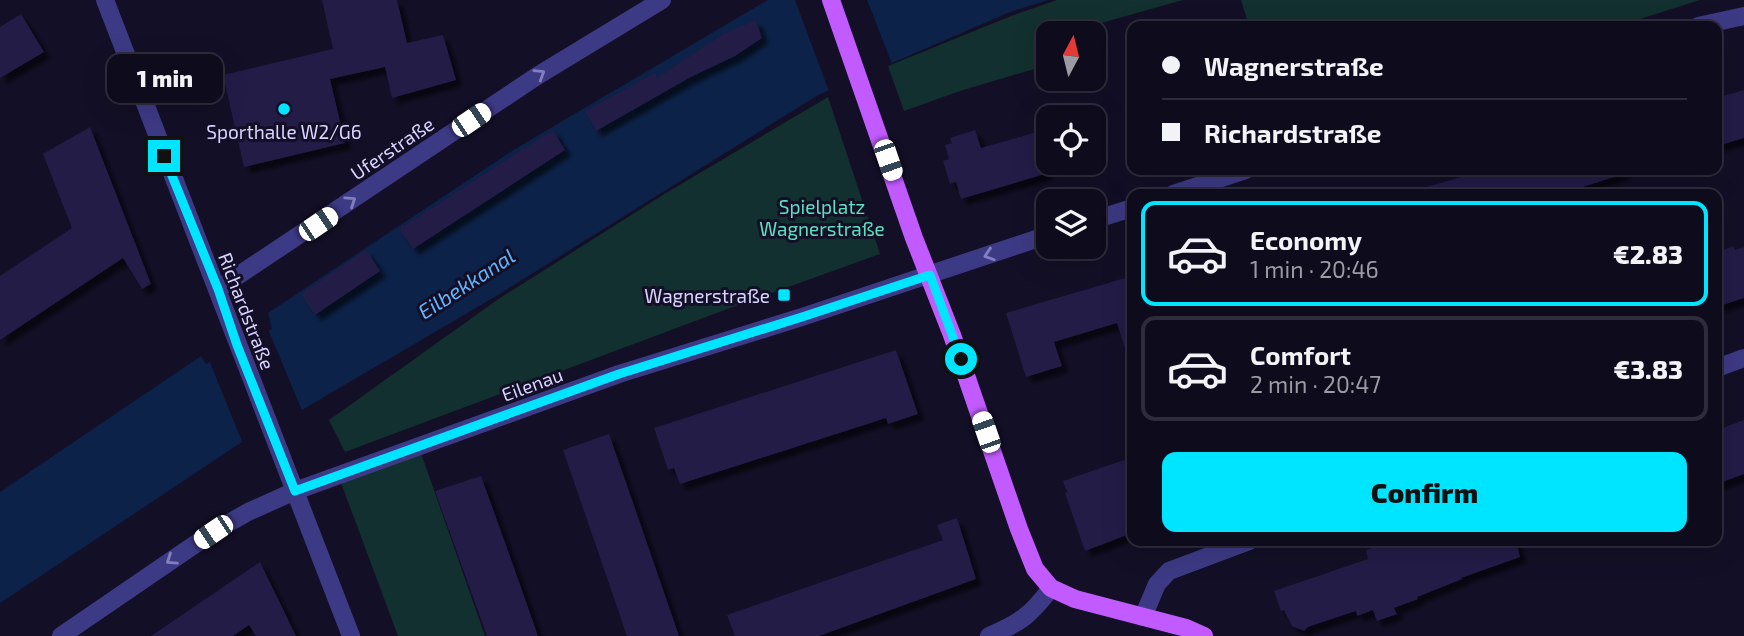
<!DOCTYPE html>
<html lang="en">
<head>
<meta charset="utf-8">
<style>
  body { margin:0; font-family:"Exo 2",sans-serif; background:#171425; color:#f1f3f6; height:100vh; display:flex; flex-direction:column; font-size:26px; white-space:nowrap }
  * { box-sizing:border-box; margin:0 }
  p { font-size:23px; color:#9b9ba3 }
  .icon { flex:none; width:38px; height:38px; fill:none; stroke:currentColor; stroke-width:2; stroke-linecap:round; stroke-linejoin:round }
  .map { position:relative; flex:1; overflow:hidden }
  .drawer { position:absolute; left:1127px; top:189px; width:595px; height:357px; display:flex; flex-direction:column; background:#0e0b1c; border-radius:14px; box-shadow:0 7px 28px #0002,0 0 0 2px #2e2b3b }
  .drawer>* { flex:none }
  .hud { position:absolute; left:1127px; top:21px; width:595px; height:154px; border-radius:14px; box-shadow:0 7px 28px #0002,0 0 0 2px #2e2b3b; display:grid; align-content:center; height:154px; padding:0 35px; background:#0e0b1c }
  .needle { width:46px; rotate:7deg }
  .fabs { position:absolute; left:1036px; top:21px; display:grid; gap:14px }
  .fabs a { display:grid; place-items:center; width:70px; height:70px; border-radius:14px; background:#0e0b1c; box-shadow:0 7px 28px #0002,0 0 0 2px #2e2b3b; font-size:35px }
  .end { position:absolute; width:32px; height:32px; margin:-16px; border:9px solid #00e5ff; background:#111; box-shadow:0 0 0 4px #111 }
  .from { border-radius:50% }
  .bubble { position:absolute; height:49px; border-radius:14px; background:#0e0b1c; box-shadow:0 7px 28px #0002,0 0 0 2px #2e2b3b; font-size:23px; font-weight:800; line-height:49px; text-align:center }
  .car { position:absolute; width:21px; height:42px; margin:-21px -10px; border-radius:9px; box-shadow:0 0 5px 2px #0007; background:linear-gradient(#fff 24%,#345 0 40%,#fff 0 76%,#345 0 86%,#fff 0) }
  .hud b { display:flex; align-items:center; gap:24px; height:66px; font-size:26px }
  .hud b+b { border-top:2px solid #2e2b3b }
  .hud i { width:18px; height:18px; background:#f1f3f6 }
  ul { padding:12px 0 0; list-style:none }
  li { display:flex; align-items:center; gap:21px; height:105px; margin:0 14px 10px; padding:0 21px; border:4px solid #2e2b3b; border-radius:14px }
  li div { flex:1 }
  li b { display:block; font-size:26px }
  li em { font-style:normal; font-weight:800 }
  li.active { border-color:#00e5ff }
  li>.icon { width:63px; height:63px; stroke-width:1.5 }
  .action { display:flex; gap:14px; margin-top:auto; padding:14px 35px }
  .action a { flex:1; height:80px; border-radius:14px; background:#00e5ff; color:#111; font-size:28px; font-weight:800; line-height:80px; text-align:center }
  .map>svg:first-child { display:block }
  .green { fill:#12302f }
  .water { fill:#0c2248 }
  .pier { fill:#130f26 }
  .building { fill:#241b47; filter:url(#shadow) }
  .lines { fill:none; stroke-linecap:round; stroke-linejoin:round }
  .minor { stroke:#3d3a85; stroke-width:18 }
  .major { stroke:#c25bff; stroke-width:18 }
  .oneway { stroke:#837fbc }
  .route { stroke:#00e5ff; stroke-width:9 }
  .poi-dot { fill:#00e5ff; stroke:#130f26; stroke-width:2.5 }
  .labels { text-anchor:middle; dominant-baseline:central; stroke-width:6; stroke-linejoin:round; paint-order:stroke }
  .poi-label { font-size:19px; fill:#d9d4ff; stroke:#130f26 }
  .street-label { font-size:19px; fill:#d9d4ff; stroke:#130f26 }
  .park-label { font-size:19px; fill:#5fe0c0; stroke:#130f26 }
  .water-label { font-size:21px; font-style:italic; fill:#62b6ff; stroke:#130f26 }
</style>
</head>
<body>
<div class="map">
<svg width="1744" height="636" viewBox="0 0 1744 636">
  <defs>
    <filter id="shadow"><feDropShadow dx="6" dy="6" stdDeviation="2" flood-color="#0009"/></filter>
  </defs>
  <rect width="100%" height="100%" fill="#130f26"/>
  <g class="green">
    <polygon points="1057,0 1183,0 1066,33 1048,33 1048,65 960,91 904,111 888,66 1011,16"/>
    <polygon points="1241,0 1700,0 1618,26 1249,26"/>
    <polygon points="828,97 880,254 722,311 345,452 329,420 497,300 666,193"/>
    <polygon points="421,453 485,636 398,636 340,480"/>
  </g>
  <polygon class="water" points="768,0 1048,0 1010,12 818,95 498,295 302,410 239,444 0,603 0,492 201,356 206,364 272,329 268,313 515,149"/>
  <g class="pier">
    <polygon points="795,0 867,0 892,64 830,94"/>
    <polygon points="268,329 303,413 243,444 209,360"/>
  </g>
  <g class="building">
    <polygon points="322,0 397,0 407,43 443,35 456,80 392,98 385,67 330,79 345,143 244,167 223,75 333,49"/>
    <polygon points="21,14 44,52 0,78 0,27"/>
    <polygon points="756,20 762,38 735,56 689,78 596,131 585,111 655,73 657,78 723,34"/>
    <polygon points="1744,90 1744,138 1717,146 1717,98"/>
    <polygon points="90,127 151,284 142,289 123,258 0,340 0,276 72,228 43,154"/>
    <polygon points="1048,129 1048,173 961,199 956,182 950,184 943,161 949,159 945,145 952,143 950,138 975,130 981,148"/>
    <polygon points="553,130 565,150 413,249 399,229"/>
    <polygon points="1485,170 1623,170 1624,174 1560,194 1421,194 1420,189"/>
    <polygon points="1733,246 1735,250 1744,247 1744,298 1717,307 1717,253"/>
    <polygon points="366,250 380,271 315,315 301,294"/>
    <polygon points="1132,276 1132,357 1128,357 1117,323 1054,342 1062,366 1026,377 1006,313"/>
    <polygon points="896,350 918,414 888,424 886,418 680,484 674,468 668,470 654,428"/>
    <polygon points="1744,420 1744,474 1717,484 1717,430"/>
    <polygon points="609,434 638,517 679,636 627,636 563,450"/>
    <polygon points="1124,460 1128,469 1132,468 1132,533 1085,551 1065,493 1067,492 1063,481"/>
    <polygon points="481,476 512,562 538,636 487,636 435,491"/>
    <polygon points="957,518 976,579 819,636 735,636 727,615 943,540 937,525"/>
    <polygon points="1391,541 1516,541 1520,557 1461,578 1462,579 1417,597 1418,599 1394,608 1397,614 1377,621 1373,610 1357,616 1356,611 1308,627 1304,631 1292,626 1284,610 1281,611 1274,591 1368,559 1366,550"/>
    <polygon points="260,562 296,636 256,636 249,625 233,636 151,636"/>
  </g>
  <g class="lines">
    <g class="minor">
      <polyline points="105,0 351,636"/>
      <polyline points="1698,26 1744,16"/>
      <polyline points="1173,194 1246,170"/>
      <polyline points="1094,220 1132,208"/>
      <polyline points="218,289 537,76 662,0"/>
      <polyline points="1717,368 1744,358"/>
      <polyline points="1143,617 1157,584 1169,571 1249,541"/>
      <polyline points="61,636 213,532 248,512 295,491 619,374 802,317 1048,235"/>
      <path d="M989,636C1020,623 1031,615 1051,588"/>
    </g>
    <polyline class="major" points="831,0 914,238 952,335 1019,529 1035,569 1051,588 1075,599 1186,628 1204,636"/>
  </g>
  <defs><path id="oneway-chevron" d="M-2-3.5L2.5 0L-2 3.5" fill="none" stroke-width="1.6" stroke-linecap="round" stroke-linejoin="round" transform="scale(1.75)"/></defs>
  <g class="oneway">
    <use href="#oneway-chevron" transform="translate(540 74) rotate(-32)"/>
    <use href="#oneway-chevron" transform="translate(351 201) rotate(-34)"/>
    <use href="#oneway-chevron" transform="translate(989 255) rotate(162)"/>
    <use href="#oneway-chevron" transform="translate(171 560) rotate(146)"/>
  </g>
  <g class="lines">
    <polyline class="route" points="164,156 218,289 237,345 295,491 619,374 802,317 930,275 961,359"/>
  </g>
  <g class="poi-dot">
    <circle cx="284" cy="109" r="7"/>
    <rect x="777" y="288" width="14" height="14" rx="3.5"/>
  </g>
  <g class="labels">
    <g class="poi-label">
      <text x="284" y="131">Sporthalle W2/G6</text>
      <text x="770" y="295" text-anchor="end">Wagnerstraße</text>
    </g>
    <g class="street-label">
      <text transform="translate(392 148) rotate(-34)">Uferstraße</text>
      <text transform="translate(247 311) rotate(69)">Richardstraße</text>
      <text transform="translate(532 384) rotate(-20)">Eilenau</text>
    </g>
    <g class="park-label">
      <text x="822" y="206">Spielplatz<tspan x="822" dy="22">Wagnerstraße</tspan></text>
    </g>
    <g class="water-label">
      <text transform="translate(466 283) rotate(-33)">Eilbekkanal</text>
    </g>
  </g>
</svg>
<div class="fabs">
<a><svg class="needle" viewBox="-14 -14 28 28"><path d="M0-13l5 13h-10z" fill="#e53935"/><path d="M0 13l5-13h-10z" fill="#9b9ba3"/></svg></a>
<a><svg class="icon" aria-label="locate" viewBox="0 0 24 24"><circle cx="12" cy="12" r="6"/><path d="M12 2v4M12 18v4M2 12h4M18 12h4"/></svg></a>
<a><svg class="icon" aria-label="layers" viewBox="0 0 24 24"><path d="M12 4l9 5-9 5-9-5zM3 14l9 5 9-5"/></svg></a>
</div>
<i class="end from" style="left:961px;top:359px"></i>
<i class="end" style="left:164px;top:156px"></i>
<div class="bubble" style="left:107px;top:54px;width:116px">1 min</div>
<i class="car" style="left:471px;top:120px;rotate:56deg"></i>
<i class="car" style="left:888px;top:160px;rotate:161deg"></i>
<i class="car" style="left:318px;top:224px;rotate:56deg"></i>
<i class="car" style="left:986px;top:432px;rotate:341deg"></i>
<i class="car" style="left:213px;top:532px;rotate:236deg"></i>
<div class="hud">
<b><i class="from"></i>Wagnerstraße</b>
<b><i></i>Richardstraße</b>
</div>
<section class="drawer">
<ul>
<li class="active"><svg class="icon" aria-label="car" viewBox="0 0 24 24"><path d="M5 17H2v-5l4-1 3-4h7l3 4 3 1v5h-3M9 17h6M6 11h13"/><circle cx="7" cy="17" r="2"/><circle cx="17" cy="17" r="2"/></svg><div><b>Economy</b><p>1 min · 20:46</p></div><em>€2.83</em></li>
<li><svg class="icon" aria-label="car" viewBox="0 0 24 24"><path d="M5 17H2v-5l4-1 3-4h7l3 4 3 1v5h-3M9 17h6M6 11h13"/><circle cx="7" cy="17" r="2"/><circle cx="17" cy="17" r="2"/></svg><div><b>Comfort</b><p>2 min · 20:47</p></div><em>€3.83</em></li>
</ul>
<div class="action"><a>Confirm</a></div>
</section>
</div>
</body>
</html>
